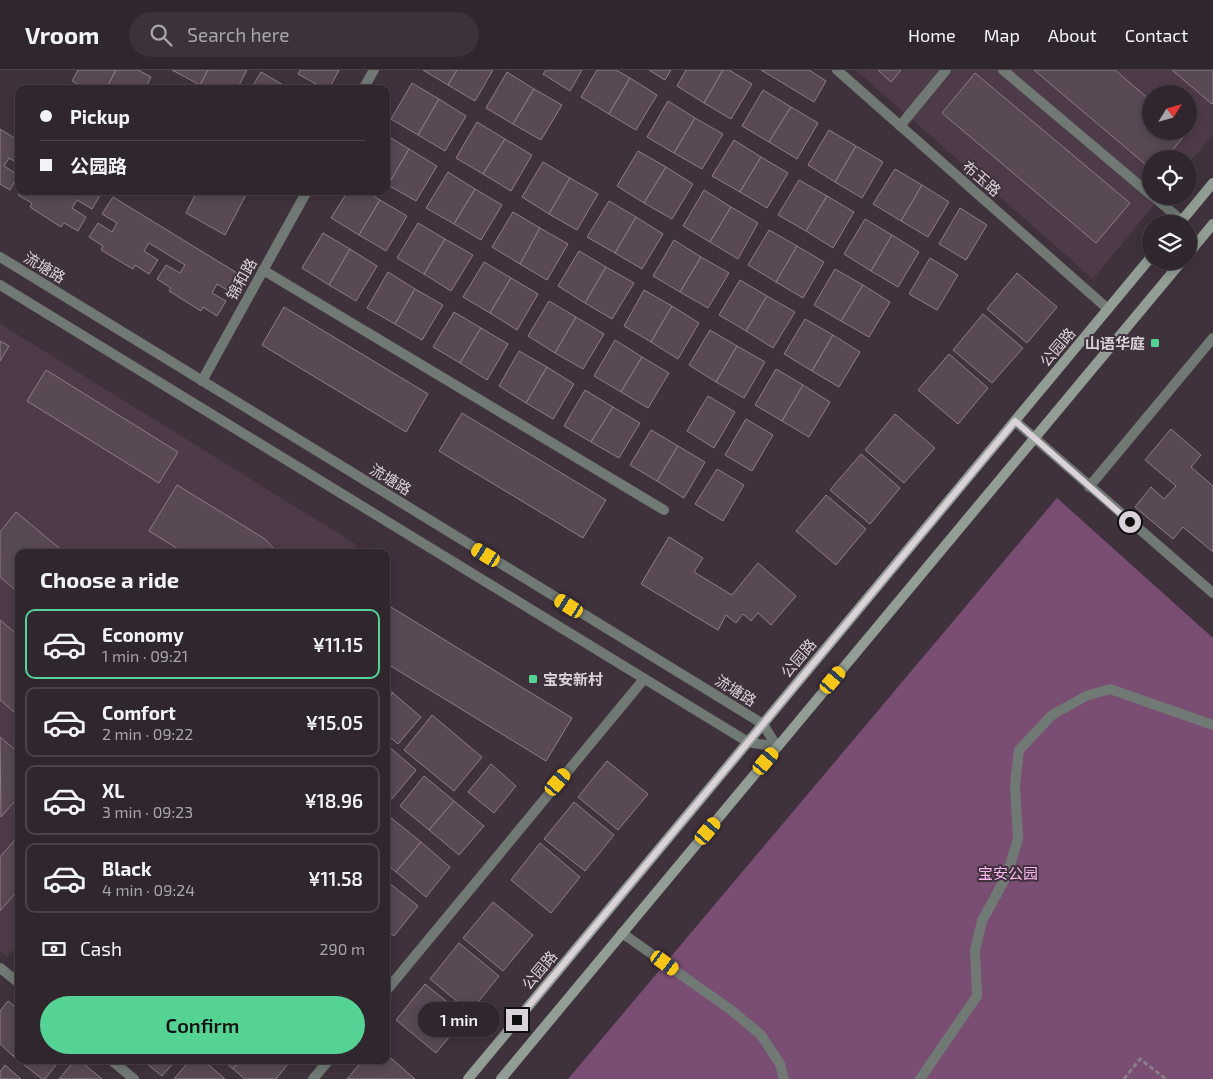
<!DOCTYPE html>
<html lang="en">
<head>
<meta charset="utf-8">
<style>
  body { margin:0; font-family:"Exo 2","Noto Sans SC",sans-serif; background:#3c323a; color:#f1f3f6; height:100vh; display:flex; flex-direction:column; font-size:19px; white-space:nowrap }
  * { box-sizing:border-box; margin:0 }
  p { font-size:16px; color:#a8a5aa }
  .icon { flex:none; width:28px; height:28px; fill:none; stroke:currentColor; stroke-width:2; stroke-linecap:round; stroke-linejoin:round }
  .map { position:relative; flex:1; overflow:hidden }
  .sheet { position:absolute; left:15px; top:479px; width:375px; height:515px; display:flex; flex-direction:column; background:#30262e; border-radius:10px; box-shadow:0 2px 12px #0003,0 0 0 1px #4b434a }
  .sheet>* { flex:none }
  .guide { position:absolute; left:15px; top:15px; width:375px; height:110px; border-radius:10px; box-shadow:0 2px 12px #0003,0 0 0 1px #4b434a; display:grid; align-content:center; height:110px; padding:0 25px; background:#30262e }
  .needle { width:32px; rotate:53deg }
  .fabs { position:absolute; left:1142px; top:15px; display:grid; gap:10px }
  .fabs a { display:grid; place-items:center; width:55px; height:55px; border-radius:50%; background:#30262e; box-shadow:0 2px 12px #0003,0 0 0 1px #4b434a; font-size:25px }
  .end { position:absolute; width:22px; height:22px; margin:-11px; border:6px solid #dbd2d9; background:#111; box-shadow:0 0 0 2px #111 }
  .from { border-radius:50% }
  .bubble { position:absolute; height:35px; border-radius:18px; background:#30262e; box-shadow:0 2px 12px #0003,0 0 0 1px #4b434a; font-size:16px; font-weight:600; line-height:35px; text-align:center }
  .car { position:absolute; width:15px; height:30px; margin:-15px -8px; border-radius:6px; box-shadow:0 0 4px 1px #0007; background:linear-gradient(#f5c518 24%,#345 0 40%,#f5c518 0 76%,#345 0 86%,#f5c518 0) }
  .guide b { display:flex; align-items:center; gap:18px; height:48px; font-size:19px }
  .guide b+b { border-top:1px solid #4b434a }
  .guide i { width:12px; height:12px; background:#f1f3f6 }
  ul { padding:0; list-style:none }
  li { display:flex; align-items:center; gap:15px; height:70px; margin:0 10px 8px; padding:0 15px; border:2px solid #4b434a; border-radius:10px }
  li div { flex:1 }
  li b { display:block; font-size:19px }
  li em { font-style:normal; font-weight:600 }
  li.active { border-color:#54d395 }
  li>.icon { width:45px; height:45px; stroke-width:1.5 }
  h2 { padding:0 25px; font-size:22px; line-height:60px }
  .pay { display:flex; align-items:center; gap:12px; height:55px; padding:0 25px; font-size:19px }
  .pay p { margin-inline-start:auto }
  .cta { display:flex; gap:10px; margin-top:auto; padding:10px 25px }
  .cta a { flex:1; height:58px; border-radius:30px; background:#54d395; color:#111; font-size:20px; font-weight:600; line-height:58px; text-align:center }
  header { display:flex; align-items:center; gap:30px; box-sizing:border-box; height:70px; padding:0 25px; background:#30262e; border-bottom:1px solid #4b434a }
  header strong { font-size:24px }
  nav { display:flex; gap:28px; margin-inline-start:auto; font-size:18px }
  .search { width:350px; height:45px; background:#3c323a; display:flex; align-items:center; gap:12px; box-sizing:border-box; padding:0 18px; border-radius:28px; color:#a8a5aa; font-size:19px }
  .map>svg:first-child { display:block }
  .built { fill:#4e3b4a; fill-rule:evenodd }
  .green { fill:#7a4e73 }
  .building { fill:#584955; stroke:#8d7e8a }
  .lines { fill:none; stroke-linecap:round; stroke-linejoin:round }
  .path { stroke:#887c85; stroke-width:3; stroke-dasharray:5 2.5; stroke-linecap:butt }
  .service { stroke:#717974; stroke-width:10 }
  .minor { stroke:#717974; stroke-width:10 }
  .tertiary { stroke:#717974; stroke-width:10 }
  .secondary { stroke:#919d95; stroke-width:10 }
  .route { stroke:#dbd2d9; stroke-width:6 }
  .poi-dot { fill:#54d395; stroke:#40323d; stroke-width:2 }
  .labels { text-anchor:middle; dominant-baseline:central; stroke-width:4; stroke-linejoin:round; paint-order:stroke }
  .street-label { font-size:15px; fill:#dbd2d9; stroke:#40323d }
  .poi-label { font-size:15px; font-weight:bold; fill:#dbd2d9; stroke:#40323d; text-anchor:end }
  .park-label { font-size:15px; fill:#fdb8f0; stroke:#40323d }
</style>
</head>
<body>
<header>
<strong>Vroom</strong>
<div class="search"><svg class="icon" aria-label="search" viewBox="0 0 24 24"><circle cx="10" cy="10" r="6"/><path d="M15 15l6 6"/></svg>Search here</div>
<nav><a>Home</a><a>Map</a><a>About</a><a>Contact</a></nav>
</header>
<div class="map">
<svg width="1213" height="1009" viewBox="0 0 1213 1009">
  <rect width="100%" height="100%" fill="#40323d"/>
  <g class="built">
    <path d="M856,0H1213V64L1189,93V89H1151V126H1161L1093,209ZM1151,24H1189V61H1151Z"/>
    <polygon points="0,254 357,475 351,482 19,482 19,873 7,887 0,881"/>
  </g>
  <polygon class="green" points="1057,428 1213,568 1213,1009 568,1009"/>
  <g class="building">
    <polygon points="78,0 116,0 106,19 87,19 72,11"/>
    <polygon points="116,0 138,0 151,7 145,19 106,19"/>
    <polygon points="172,0 208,0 200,15"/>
    <polygon points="208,0 247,0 237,19 206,19 200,15"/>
    <polygon points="300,0 339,0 329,19 325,19 298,4"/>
    <polygon points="423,0 457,0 448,15"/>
    <polygon points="457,0 493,0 475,31 448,15"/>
    <polygon points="546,0 582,0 570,21 543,4"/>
    <polygon points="597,0 616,0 630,8 609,44 581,27"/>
    <polygon points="649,0 671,0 665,10"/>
    <polygon points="686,0 723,0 704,33 677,16"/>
    <polygon points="723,0 729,0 752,14 731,49 704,33"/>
    <polygon points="761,0 809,0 826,11 814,32"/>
    <polygon points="878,0 901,0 891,12"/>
    <polygon points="1034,0 1115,0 1151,31 1151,61 1188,61 1165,89 1151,89 1151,99"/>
    <polygon points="1172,0 1213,0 1213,33 1212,34"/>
    <polygon points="261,2 290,19 251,19"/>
    <polygon points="507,2 534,19 513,54 486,38"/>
    <polygon points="975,3 1130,133 1096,173 942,43"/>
    <polygon points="630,8 657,25 636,60 609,44"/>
    <polygon points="412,13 439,29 418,65 391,49"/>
    <polygon points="534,19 562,35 541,70 513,54"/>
    <polygon points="763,20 791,37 769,72 742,56"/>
    <polygon points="439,29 466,46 445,81 418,65"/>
    <polygon points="668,31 695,48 674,83 647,67"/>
    <polygon points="791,37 818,53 797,89 769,72"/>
    <polygon points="695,48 723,64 702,99 674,83"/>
    <polygon points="477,52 505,69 483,104 456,88"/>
    <polygon points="0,59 19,71 19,94 9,88 4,96 18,105 10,120 0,114"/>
    <polygon points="829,60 856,76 835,112 808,95"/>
    <polygon points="386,65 409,79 388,115 386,114"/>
    <polygon points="505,69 532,85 511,121 483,104"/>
    <polygon points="734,70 761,87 740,122 712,106"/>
    <polygon points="856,76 883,92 862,128 835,112"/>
    <polygon points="409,79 437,96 416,131 388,115"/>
    <polygon points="638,81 666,97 644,133 617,116"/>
    <polygon points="761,87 788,103 767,138 740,122"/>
    <polygon points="543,92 570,108 549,144 522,127"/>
    <polygon points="666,97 693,114 672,149 644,133"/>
    <polygon points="895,99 922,115 901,151 873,134"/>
    <polygon points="448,102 475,119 454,154 426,138"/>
    <polygon points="570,108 598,124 577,160 549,144"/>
    <polygon points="799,110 827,126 806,161 778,145"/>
    <polygon points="922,115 949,132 928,167 901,151"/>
    <polygon points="475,119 502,135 481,170 454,154"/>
    <polygon points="704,120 731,137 710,172 683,156"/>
    <polygon points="20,121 101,121 102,122 92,139 77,130 72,138 86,147 78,161 64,153 61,157 30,137 32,133 18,125"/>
    <polygon points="197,121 243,121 247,123 225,165 186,143"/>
    <polygon points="348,121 366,121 380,130 359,165 331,148"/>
    <polygon points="827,126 854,142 833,178 806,161"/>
    <polygon points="113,127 242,206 232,223 217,214 212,223 226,231 217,246 203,237 201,241 169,221 171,218 157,209 166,195 180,203 185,195 149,173 144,181 158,190 149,204 135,195 133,199 101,180 103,176 89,167 98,153 112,162 117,153 102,144"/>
    <polygon points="380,130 407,146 386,181 359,165"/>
    <polygon points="609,131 636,147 615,183 587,167"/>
    <polygon points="731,137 758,153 738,189 710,172"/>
    <polygon points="960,138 987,155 966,190 939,174"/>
    <polygon points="513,142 540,158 520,194 492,177"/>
    <polygon points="636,147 663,164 642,199 615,183"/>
    <polygon points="865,149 892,165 871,201 844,184"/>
    <polygon points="418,153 445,169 424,204 397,188"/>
    <polygon points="540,158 568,174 547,210 520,194"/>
    <polygon points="769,160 797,176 776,212 748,195"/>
    <polygon points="323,163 350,179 329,215 302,198"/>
    <polygon points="892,165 919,182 898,217 871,201"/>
    <polygon points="445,169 473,185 451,221 424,204"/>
    <polygon points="674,170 701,187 680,222 653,206"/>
    <polygon points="797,176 824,192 803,228 776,212"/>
    <polygon points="350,179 377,196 356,231 329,215"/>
    <polygon points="579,181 606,197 585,233 558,216"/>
    <polygon points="701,187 729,203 708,238 680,222"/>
    <polygon points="930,188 958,205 937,240 909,224"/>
    <polygon points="484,192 511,208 490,243 463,227"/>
    <polygon points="606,197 634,213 612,249 585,233"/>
    <polygon points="835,199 863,215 841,251 814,235"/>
    <polygon points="388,202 415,219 395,254 367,238"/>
    <polygon points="1017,203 1057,237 1027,273 987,239"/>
    <polygon points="511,208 538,224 517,260 490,243"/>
    <polygon points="740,210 767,226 746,261 719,245"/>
    <polygon points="863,215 890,232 869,267 841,251"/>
    <polygon points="415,219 443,235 422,270 395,254"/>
    <polygon points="644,220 672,236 651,272 624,256"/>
    <polygon points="767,226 795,242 773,278 746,261"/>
    <polygon points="549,231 576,247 555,283 528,266"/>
    <polygon points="672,236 699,253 678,289 651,272"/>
    <polygon points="284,237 428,324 406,362 262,275"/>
    <polygon points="454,242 481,258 460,293 433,277"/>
    <polygon points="983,244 1023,278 992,313 953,280"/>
    <polygon points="576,247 604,264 583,299 555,283"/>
    <polygon points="805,249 833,265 812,301 784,284"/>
    <polygon points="481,258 508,274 487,310 460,293"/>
    <polygon points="710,260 737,276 716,312 689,295"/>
    <polygon points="833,265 860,282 839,317 812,301"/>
    <polygon points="615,270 642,287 621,322 594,306"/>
    <polygon points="0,271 9,276 0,291"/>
    <polygon points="737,276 765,292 744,328 716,312"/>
    <polygon points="519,281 547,297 526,333 499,316"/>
    <polygon points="949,284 988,318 958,354 918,320"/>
    <polygon points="642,287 669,303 648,338 621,322"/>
    <polygon points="547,297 574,314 553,349 526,333"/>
    <polygon points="776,299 803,315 782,351 755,335"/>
    <polygon points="46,300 178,382 159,413 27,331"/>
    <polygon points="803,315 830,332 809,367 782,351"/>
    <polygon points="585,320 613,337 591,372 564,356"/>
    <polygon points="708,326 735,342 714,378 687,361"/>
    <polygon points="613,337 640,353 619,388 591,372"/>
    <polygon points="462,343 606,430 583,468 439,381"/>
    <polygon points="895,344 935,378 904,413 865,380"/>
    <polygon points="746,349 773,365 752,401 725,385"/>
    <polygon points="1171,359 1201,385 1191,397 1213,416 1213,482 1183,457 1173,469 1135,437 1151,417 1164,429 1176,416 1145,390"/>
    <polygon points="651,360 678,376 657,411 630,395"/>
    <polygon points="678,376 705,392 684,428 657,411"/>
    <polygon points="861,384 900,418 870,454 830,420"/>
    <polygon points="717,399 744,415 723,451 695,434"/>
    <polygon points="177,415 265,469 277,482 183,482 149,461"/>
    <polygon points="826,425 866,459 836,495 796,461"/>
    <polygon points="16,442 64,482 19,482 19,523 0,507 0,462"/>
    <polygon points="669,467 703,488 694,502 732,525 758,493 796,526 771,555 758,543 751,551 743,544 736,553 726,545 718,560 641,514"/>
    <polygon points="386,534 572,648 546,691 386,593"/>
    <polygon points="0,550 19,566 19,646 0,630"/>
    <polygon points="386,618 393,623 386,631"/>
    <polygon points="393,623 421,647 398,674 386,664 386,631"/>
    <polygon points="432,645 482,687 454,721 404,680"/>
    <polygon points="0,667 19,683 19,726 1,747"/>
    <polygon points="387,675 416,700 392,729 386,725"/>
    <polygon points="607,691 648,724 618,760 578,727"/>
    <polygon points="491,694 516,716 494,743 468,722"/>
    <polygon points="424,706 454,731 429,760 400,736"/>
    <polygon points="454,731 484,756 459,785 429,760"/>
    <polygon points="574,732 614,765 585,801 544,769"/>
    <polygon points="390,747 421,772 396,802 386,794 386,752"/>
    <polygon points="19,765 19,819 0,841 0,787"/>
    <polygon points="421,772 450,797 426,827 396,802"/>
    <polygon points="540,773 580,807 551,843 511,810"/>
    <polygon points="388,812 418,836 394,866 386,860"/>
    <polygon points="493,832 533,865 503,901 463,868"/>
    <polygon points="459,873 499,906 470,942 430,909"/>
    <polygon points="425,914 466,947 436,983 396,950"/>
    <polygon points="8,931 19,940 19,979 13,986 0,974 0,941"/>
    <polygon points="19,979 19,990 60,990 45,1009 42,1009 13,986"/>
    <polygon points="386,984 415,1009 347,1009 363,990 386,990"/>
    <polygon points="75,990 79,990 102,1009 59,1009"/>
    <polygon points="142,990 176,990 162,1006"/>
    <polygon points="190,990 203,990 225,1009 174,1009"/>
    <polygon points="222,990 241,990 233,999"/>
    <polygon points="241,990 282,990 288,994 276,1009 245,1009 233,999"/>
    <polygon points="5,995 21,1009 0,1009 0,1002"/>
  </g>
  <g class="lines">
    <polyline class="path" points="1124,1009 1140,989 1166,1009"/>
    <g class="service">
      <polyline points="1003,0 1151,125"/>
      <polyline points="900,56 946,0"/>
      <polyline points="1153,126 1182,151"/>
      <polyline points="1089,417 1213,268"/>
    </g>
    <g class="minor">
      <polyline points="837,0 1108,239"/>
      <polyline points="363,19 374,0"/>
      <polyline points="263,200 664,440"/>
      <polyline points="202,311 307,121"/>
      <polyline points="1015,351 1213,523"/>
      <polyline points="622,863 731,940 761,965 780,994 784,1009"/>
      <polyline points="0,898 19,913"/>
      <polyline points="386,921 644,609"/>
      <polyline points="111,990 134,1009"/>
      <polyline points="313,1009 329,990"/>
      <polyline points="920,1009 977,926 975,880 982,851 1007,805 1018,769 1015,715 1019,680 1052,645 1086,626 1110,619 1213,655"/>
    </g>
    <g class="tertiary">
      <polyline points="0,187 763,654 777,677"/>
      <polyline points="0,215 748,672 777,677"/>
    </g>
    <g class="secondary">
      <polyline points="1179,154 1213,113"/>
      <polyline points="1189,183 1213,154"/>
      <polyline points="468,1009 1151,187"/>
      <polyline points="501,1009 1182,191"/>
    </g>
  </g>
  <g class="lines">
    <polyline class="route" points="517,950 1015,351 1130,452"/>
  </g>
  <g class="poi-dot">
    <rect x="1150" y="268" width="10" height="10" rx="2.5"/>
    <rect x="528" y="604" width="10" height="10" rx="2.5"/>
  </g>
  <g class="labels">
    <g class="street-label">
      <text transform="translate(982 108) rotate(41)">布玉路</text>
      <text transform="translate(45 197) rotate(31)">流塘路</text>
      <text transform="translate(241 209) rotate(-61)">锦和路</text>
      <text transform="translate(1057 277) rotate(-50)">公园路</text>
      <text transform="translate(391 409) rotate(31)">流塘路</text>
      <text transform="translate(798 588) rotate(-50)">公园路</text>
      <text transform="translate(736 620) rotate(32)">流塘路</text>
      <text transform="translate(539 900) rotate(-50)">公园路</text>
    </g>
    <g class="poi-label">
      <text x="1145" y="273">山语华庭</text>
      <text x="543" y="609" text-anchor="start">宝安新村</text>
    </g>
    <g class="park-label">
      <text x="1008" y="803">宝安公园</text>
    </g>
  </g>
</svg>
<div class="fabs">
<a><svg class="needle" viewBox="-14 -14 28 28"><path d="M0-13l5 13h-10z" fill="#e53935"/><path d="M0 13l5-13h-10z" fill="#a8a5aa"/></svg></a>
<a><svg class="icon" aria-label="locate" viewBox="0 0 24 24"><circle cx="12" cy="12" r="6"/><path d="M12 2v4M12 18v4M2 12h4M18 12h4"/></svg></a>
<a><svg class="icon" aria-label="layers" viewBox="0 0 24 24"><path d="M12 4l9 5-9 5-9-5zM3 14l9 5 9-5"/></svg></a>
</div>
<i class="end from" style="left:1130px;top:452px"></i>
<i class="end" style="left:517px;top:950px"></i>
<div class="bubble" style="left:418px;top:932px;width:82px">1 min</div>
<i class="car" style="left:486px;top:485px;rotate:301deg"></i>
<i class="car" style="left:569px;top:536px;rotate:302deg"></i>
<i class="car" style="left:833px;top:610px;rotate:40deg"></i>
<i class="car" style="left:766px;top:691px;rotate:40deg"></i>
<i class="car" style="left:558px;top:712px;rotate:40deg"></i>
<i class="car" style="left:708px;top:761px;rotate:40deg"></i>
<i class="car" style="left:665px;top:893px;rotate:126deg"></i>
<div class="guide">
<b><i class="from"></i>Pickup</b>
<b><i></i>公园路</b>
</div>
<section class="sheet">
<h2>Choose a ride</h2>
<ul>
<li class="active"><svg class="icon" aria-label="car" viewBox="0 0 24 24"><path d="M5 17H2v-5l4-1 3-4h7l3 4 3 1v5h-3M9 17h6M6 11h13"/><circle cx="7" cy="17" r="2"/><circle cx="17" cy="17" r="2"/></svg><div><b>Economy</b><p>1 min · 09:21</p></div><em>¥11.15</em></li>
<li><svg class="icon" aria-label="car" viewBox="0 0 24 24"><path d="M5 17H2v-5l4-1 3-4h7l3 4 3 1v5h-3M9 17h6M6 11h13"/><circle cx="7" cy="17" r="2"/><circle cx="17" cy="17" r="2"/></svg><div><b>Comfort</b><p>2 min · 09:22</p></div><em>¥15.05</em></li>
<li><svg class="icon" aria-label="car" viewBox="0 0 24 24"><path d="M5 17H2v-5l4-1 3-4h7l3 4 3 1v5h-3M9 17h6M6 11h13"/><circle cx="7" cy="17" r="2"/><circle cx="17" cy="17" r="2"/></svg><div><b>XL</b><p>3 min · 09:23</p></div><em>¥18.96</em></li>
<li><svg class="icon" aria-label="car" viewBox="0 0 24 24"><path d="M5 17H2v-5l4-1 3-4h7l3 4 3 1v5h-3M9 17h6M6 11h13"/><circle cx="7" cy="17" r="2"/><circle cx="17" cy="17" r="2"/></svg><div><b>Black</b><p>4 min · 09:24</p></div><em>¥11.58</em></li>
</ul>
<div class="pay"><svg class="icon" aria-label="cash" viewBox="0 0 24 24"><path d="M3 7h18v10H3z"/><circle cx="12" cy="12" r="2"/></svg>Cash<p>290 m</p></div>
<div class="cta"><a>Confirm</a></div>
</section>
</div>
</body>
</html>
